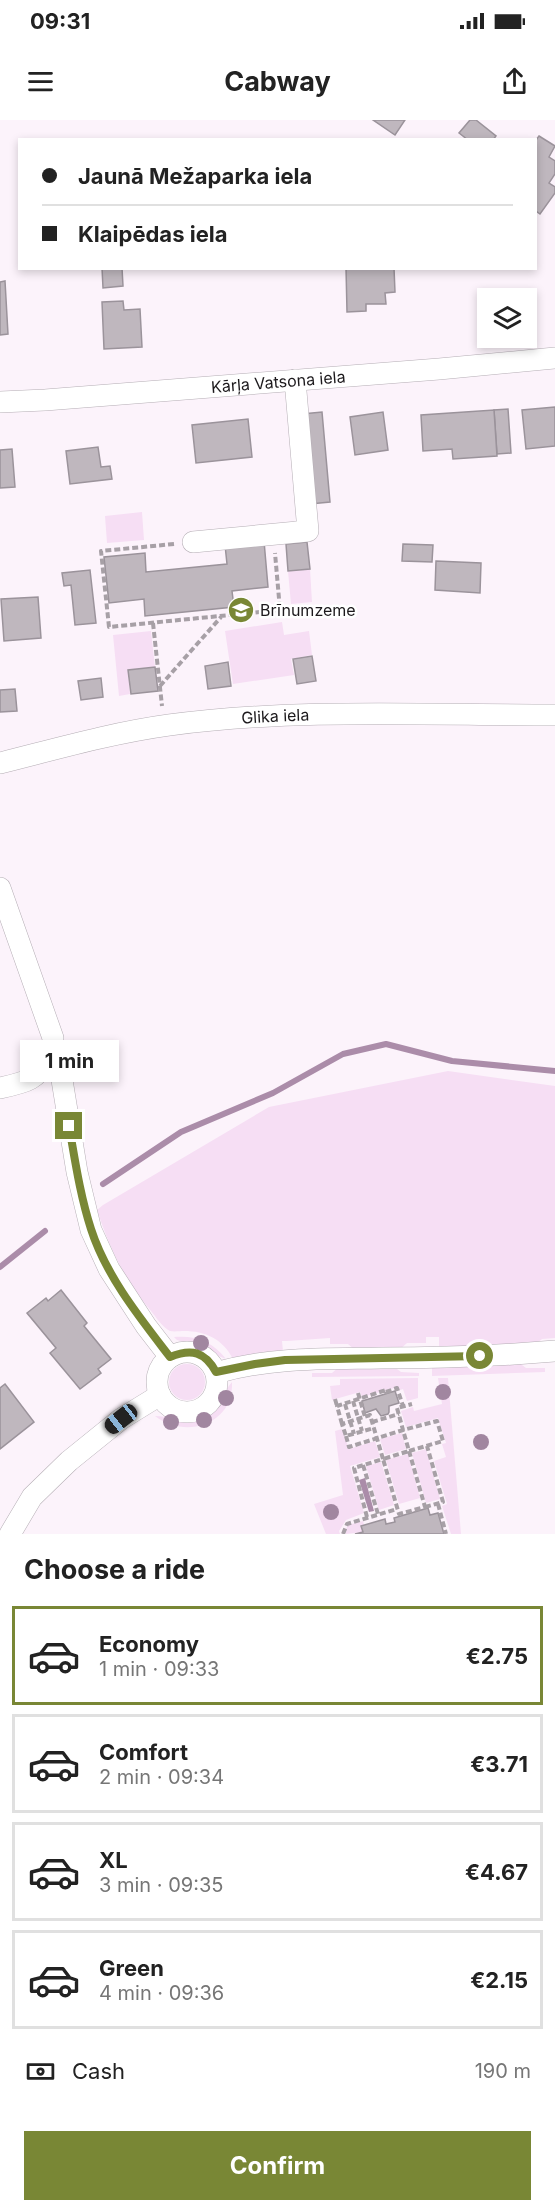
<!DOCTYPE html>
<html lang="en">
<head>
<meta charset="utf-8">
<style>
  body { margin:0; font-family:Inter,sans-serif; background:#f2f2f2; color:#222; height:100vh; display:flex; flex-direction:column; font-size:22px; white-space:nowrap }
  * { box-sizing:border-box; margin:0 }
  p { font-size:20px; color:#767676 }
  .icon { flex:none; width:33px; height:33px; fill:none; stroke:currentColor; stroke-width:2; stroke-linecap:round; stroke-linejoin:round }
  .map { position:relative; height:1414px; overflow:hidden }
  .side { display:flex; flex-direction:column; background:#fff; flex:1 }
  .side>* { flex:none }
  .banner { position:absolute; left:18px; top:18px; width:519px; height:132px; border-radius:0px; box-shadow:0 3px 9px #0003; display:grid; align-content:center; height:132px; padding:0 24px; background:#fff }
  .buttons { position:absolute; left:477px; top:168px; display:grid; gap:12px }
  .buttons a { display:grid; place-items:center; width:60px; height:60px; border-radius:0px; background:#fff; box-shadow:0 3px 9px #0003; font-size:30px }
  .end { position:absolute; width:27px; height:27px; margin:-14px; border:8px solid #798735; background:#fff; box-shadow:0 0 0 3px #fff }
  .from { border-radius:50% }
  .bubble { position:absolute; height:42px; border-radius:0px; background:#fff; box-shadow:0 3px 9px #0003; font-size:20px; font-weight:700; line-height:42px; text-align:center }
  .car { position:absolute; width:18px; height:36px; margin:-18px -9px; border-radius:8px; box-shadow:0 0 4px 2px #0007; background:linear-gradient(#222 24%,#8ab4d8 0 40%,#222 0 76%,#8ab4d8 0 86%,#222 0) }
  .banner b { display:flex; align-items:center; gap:21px; height:57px; font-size:22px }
  .banner b+b { border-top:2px solid #e0e0e0 }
  .banner i { width:15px; height:15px; background:#222 }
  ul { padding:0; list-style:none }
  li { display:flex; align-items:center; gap:18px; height:99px; margin:0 12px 9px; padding:0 12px; border:3px solid #e0e0e0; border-radius:0px }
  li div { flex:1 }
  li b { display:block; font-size:22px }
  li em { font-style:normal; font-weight:700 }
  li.current { border-color:#798735 }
  li>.icon { width:54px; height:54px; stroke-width:1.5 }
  h2 { padding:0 24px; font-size:27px; line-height:72px }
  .pay { display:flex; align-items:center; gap:15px; height:66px; padding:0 24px; font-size:22px }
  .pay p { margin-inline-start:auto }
  .cta { display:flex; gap:12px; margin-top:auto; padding:12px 24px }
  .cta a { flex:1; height:69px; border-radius:0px; background:#798735; color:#fff; font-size:24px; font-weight:700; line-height:69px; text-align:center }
  .status { display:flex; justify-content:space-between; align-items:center; height:42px; padding:0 30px; background:#fff; direction:ltr }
  .status svg { height:16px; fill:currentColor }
  header { display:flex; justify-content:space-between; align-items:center; height:78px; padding:0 24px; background:#fff; font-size:27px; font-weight:700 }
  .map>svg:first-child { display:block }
  .green { fill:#f6def4 }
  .water { fill:#ab8ca9 }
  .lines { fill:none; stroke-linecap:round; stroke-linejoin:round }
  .stream { stroke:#ab8ca9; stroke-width:6 }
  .building { fill:#bfb7be; stroke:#9b939b; stroke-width:1.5 }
  .minor-casing { stroke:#b5aeb5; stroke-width:22 }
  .path { stroke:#a7a0a6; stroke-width:4; stroke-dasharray:6 3; stroke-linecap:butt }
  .minor { stroke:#fff; stroke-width:21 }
  .tree { fill:#a186a0 }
  .route { stroke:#798735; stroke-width:8 }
  .labels { text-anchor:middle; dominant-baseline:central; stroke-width:5; stroke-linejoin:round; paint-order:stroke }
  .street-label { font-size:16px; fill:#1c191c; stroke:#fff }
  .poi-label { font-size:16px; fill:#1c191c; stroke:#fff; text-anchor:start }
</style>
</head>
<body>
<div class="status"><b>09:31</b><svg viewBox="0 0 49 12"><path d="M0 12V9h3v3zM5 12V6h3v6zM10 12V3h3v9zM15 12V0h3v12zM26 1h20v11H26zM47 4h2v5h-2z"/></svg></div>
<header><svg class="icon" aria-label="menu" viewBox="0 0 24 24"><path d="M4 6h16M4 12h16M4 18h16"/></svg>Cabway<svg class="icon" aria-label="share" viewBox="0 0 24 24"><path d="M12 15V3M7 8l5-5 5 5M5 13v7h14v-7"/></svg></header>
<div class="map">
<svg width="555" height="1414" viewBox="0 0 555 1414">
  <rect width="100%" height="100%" fill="#fcf3fb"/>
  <g class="green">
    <polygon points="142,392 144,420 107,423 105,396"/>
    <polygon points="310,449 312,482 291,484 288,451"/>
    <polygon points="282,502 284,515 309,511 312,535 291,539 294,555 233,564 225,511"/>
    <polygon points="151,511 155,547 128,550 130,574 119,576 113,515"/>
    <path d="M448,951L555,966V1218L542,1219L535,1225L439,1228V1217H426V1223H407L399,1230H355L348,1224H330V1218L287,1221H282L283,1231L233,1239C223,1219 205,1211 184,1211C180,1211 174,1212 170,1211C162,1207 156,1197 151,1191C124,1159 110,1129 97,1090L103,1085L269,987Z"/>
    <path d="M174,1217C196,1215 213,1222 226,1239L211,1233L204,1228L177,1220Z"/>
    <polygon points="518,1242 526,1248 545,1248 545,1252 432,1256 432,1245"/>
    <circle cx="187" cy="1262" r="18"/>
    <polygon points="393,1246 401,1252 419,1253 419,1256 312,1257 312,1253 332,1253 339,1247"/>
    <polygon points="418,1258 418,1278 407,1281 403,1269 400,1270 398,1267 362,1277 360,1272 332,1280 330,1266 340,1265 340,1259"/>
    <polygon points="438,1258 448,1258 461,1414 451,1414 442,1386 447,1384 434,1341 446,1337 442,1324 446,1323 438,1298 406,1307 401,1291 413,1287 414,1291 442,1284"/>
    <path d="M232,1262C234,1304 186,1320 155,1296C167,1296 178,1300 190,1300C212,1299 219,1277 232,1262Z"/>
    <polygon points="342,1309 349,1329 375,1321 380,1337 350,1346 364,1393 346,1400 339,1411 340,1414 326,1414 314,1384 343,1375 335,1311"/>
    <polygon points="402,1313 406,1329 385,1335 380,1319"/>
    <polygon points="426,1329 440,1379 426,1383 412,1333"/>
    <polygon points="408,1334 420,1378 399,1384 386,1340"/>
    <polygon points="381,1342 394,1385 379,1390 366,1346"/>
    <polygon points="363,1401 364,1405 361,1406 363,1412 346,1414 345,1411 348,1405"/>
  </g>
  <polygon class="water" points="365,1358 374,1391 369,1392 359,1360"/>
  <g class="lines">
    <g class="stream">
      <polyline points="103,1064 181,1012 273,973 343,934 386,924 452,941 555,951"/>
      <polyline points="0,1147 45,1111"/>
    </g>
  </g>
  <g class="building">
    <polygon points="373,0 405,0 395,15"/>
    <polygon points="470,0 476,0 496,16 493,20 468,20 459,13"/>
    <polygon points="539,16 555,26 549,37 555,41 555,54 549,63 555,67 555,73 540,94 536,91 536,20"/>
    <polygon points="102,148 122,148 123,166 103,168"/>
    <polygon points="346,148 394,148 395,172 385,173 386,184 366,184 366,191 347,192"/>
    <polygon points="5,161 8,214 0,215 0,162"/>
    <polygon points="123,181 124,190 140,189 142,227 104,229 102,182"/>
    <polygon points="555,287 555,326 526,329 522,290"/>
    <polygon points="508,289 511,333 497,334 494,290"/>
    <polygon points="494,290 497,336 453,339 452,329 423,331 421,295"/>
    <polygon points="322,292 330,382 310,384 302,294"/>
    <polygon points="383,292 388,330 355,335 350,297"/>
    <polygon points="248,299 252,337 196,343 192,305"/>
    <polygon points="98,327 101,347 110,346 112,359 70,364 66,331"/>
    <polygon points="12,329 15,367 0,368 0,330"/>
    <polygon points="264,421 268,467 232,471 234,487 145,496 144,479 109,483 104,437 145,433 146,452 227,444 225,425"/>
    <polygon points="307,422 310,449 288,451 286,424"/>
    <polygon points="403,424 433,425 432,442 402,441"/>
    <polygon points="436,441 481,443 480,473 435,470"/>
    <polygon points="90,450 96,503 75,505 71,465 64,466 62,453"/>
    <polygon points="38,477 41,518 4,521 1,479"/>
    <polygon points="312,536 316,561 297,564 293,539"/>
    <polygon points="228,542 231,566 208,569 205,546"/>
    <polygon points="155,547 158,571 131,574 128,550"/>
    <polygon points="101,558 103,577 81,580 78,561"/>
    <polygon points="15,569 17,591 0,592 0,570"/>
    <polygon points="61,1170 87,1203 84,1206 111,1239 98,1249 101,1253 80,1269 50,1233 56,1228 27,1193 46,1178 48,1181"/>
    <polygon points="5,1264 34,1302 0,1329 0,1268"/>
    <polygon points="395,1271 399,1283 389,1286 389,1292 388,1294 381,1296 376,1289 365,1293 362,1281"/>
    <polygon points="428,1388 430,1395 438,1393 444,1414 355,1414 363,1412 361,1406 385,1399 386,1404 395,1402 394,1398"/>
  </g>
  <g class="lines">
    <g class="minor-casing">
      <g id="minor">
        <path id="s1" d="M0,282L45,280L439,249L555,238"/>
        <polyline points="193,422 308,411 295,260"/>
        <path id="s2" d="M0,643C56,629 111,613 169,605C296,588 427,595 555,595"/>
        <polyline points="0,768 53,918 52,936 62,960 77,1052 91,1110 109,1149 146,1206 170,1237"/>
        <path d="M0,968C28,962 36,960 52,936"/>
        <circle cx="187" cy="1262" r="30"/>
        <path d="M216,1253C270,1237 325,1239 381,1238C439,1238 497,1236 555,1231"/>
        <polyline points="10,1414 32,1377 69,1341 121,1299 160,1275"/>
      </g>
    </g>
    <g class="path">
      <polyline points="174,424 101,431 109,507 280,490 275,433"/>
      <polyline points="153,503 162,586"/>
      <polyline points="160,566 221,497"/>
      <polyline points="358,1273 365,1297"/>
      <polyline points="335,1279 337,1286"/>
      <polyline points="353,1281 362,1311"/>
      <polyline points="345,1284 354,1314"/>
      <polyline points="372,1302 399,1294"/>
      <polyline points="342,1304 337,1286 386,1270 386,1272 397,1268 403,1286"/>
      <polyline points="346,1316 349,1327 403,1310 409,1331 443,1321 437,1301 403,1310 397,1288 412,1284"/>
      <polygon points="409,1331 425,1387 399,1394 383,1339"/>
      <polyline points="363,1345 378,1394"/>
      <polyline points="438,1384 446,1414"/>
      <polyline points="425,1387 443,1382 427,1326"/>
      <polyline points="367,1397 354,1348 383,1339 370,1295 342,1304 346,1316 374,1308"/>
      <polyline points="343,1414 347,1404 397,1389"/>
    </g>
    <use href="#minor" class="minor"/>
  </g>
  <g class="tree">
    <circle cx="201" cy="1223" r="8"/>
    <circle cx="443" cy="1272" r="8"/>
    <circle cx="226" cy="1278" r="8"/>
    <circle cx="204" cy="1300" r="8"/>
    <circle cx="171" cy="1302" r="8"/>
    <circle cx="481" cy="1322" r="8"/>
    <circle cx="331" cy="1392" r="8"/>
  </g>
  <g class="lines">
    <path class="route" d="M69,1006C75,1040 80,1075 91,1109C106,1156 140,1198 170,1237C192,1228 205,1232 216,1252L255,1244L285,1240L480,1236"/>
  </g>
  <defs>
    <g id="school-disc" transform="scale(1.35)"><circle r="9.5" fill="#798735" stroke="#fff"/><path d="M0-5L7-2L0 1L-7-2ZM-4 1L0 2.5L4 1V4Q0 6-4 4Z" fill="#fff"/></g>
  </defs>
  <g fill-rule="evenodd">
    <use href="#school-disc" x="241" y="490"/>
  </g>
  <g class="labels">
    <g class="street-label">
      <text stroke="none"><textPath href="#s1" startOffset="279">Kārļa Vatsona iela</textPath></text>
      <text stroke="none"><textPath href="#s2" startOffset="280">Glika iela</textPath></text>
    </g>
    <g class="poi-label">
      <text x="260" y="490">Brīnumzeme</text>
    </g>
  </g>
</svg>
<div class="buttons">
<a><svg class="icon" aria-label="layers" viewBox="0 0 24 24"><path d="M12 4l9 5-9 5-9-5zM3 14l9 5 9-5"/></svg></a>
</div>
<i class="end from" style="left:480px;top:1236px"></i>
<i class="end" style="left:69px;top:1006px"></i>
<div class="bubble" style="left:20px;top:920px;width:99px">1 min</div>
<i class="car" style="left:121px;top:1299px;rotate:232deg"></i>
<div class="banner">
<b><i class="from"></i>Jaunā Mežaparka iela</b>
<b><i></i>Klaipēdas iela</b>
</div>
</div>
<section class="side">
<h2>Choose a ride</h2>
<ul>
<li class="current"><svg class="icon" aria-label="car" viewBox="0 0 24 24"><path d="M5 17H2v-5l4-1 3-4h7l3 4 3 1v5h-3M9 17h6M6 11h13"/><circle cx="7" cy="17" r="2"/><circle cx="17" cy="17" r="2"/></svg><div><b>Economy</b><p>1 min · 09:33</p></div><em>€2.75</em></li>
<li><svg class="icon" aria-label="car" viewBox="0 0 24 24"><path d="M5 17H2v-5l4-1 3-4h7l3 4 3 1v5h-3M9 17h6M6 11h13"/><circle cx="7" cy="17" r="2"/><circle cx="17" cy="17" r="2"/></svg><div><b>Comfort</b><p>2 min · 09:34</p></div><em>€3.71</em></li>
<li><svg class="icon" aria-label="car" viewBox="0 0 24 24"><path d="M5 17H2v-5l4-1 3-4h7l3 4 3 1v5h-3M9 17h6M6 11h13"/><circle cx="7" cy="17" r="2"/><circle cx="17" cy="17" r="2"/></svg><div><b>XL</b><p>3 min · 09:35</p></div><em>€4.67</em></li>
<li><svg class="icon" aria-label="car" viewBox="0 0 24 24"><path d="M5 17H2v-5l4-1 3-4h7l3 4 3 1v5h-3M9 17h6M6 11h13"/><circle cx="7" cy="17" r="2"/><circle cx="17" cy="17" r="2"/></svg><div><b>Green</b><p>4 min · 09:36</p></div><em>€2.15</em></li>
</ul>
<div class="pay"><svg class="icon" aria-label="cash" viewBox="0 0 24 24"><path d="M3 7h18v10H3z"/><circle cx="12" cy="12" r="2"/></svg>Cash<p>190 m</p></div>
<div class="cta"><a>Confirm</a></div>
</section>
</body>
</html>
